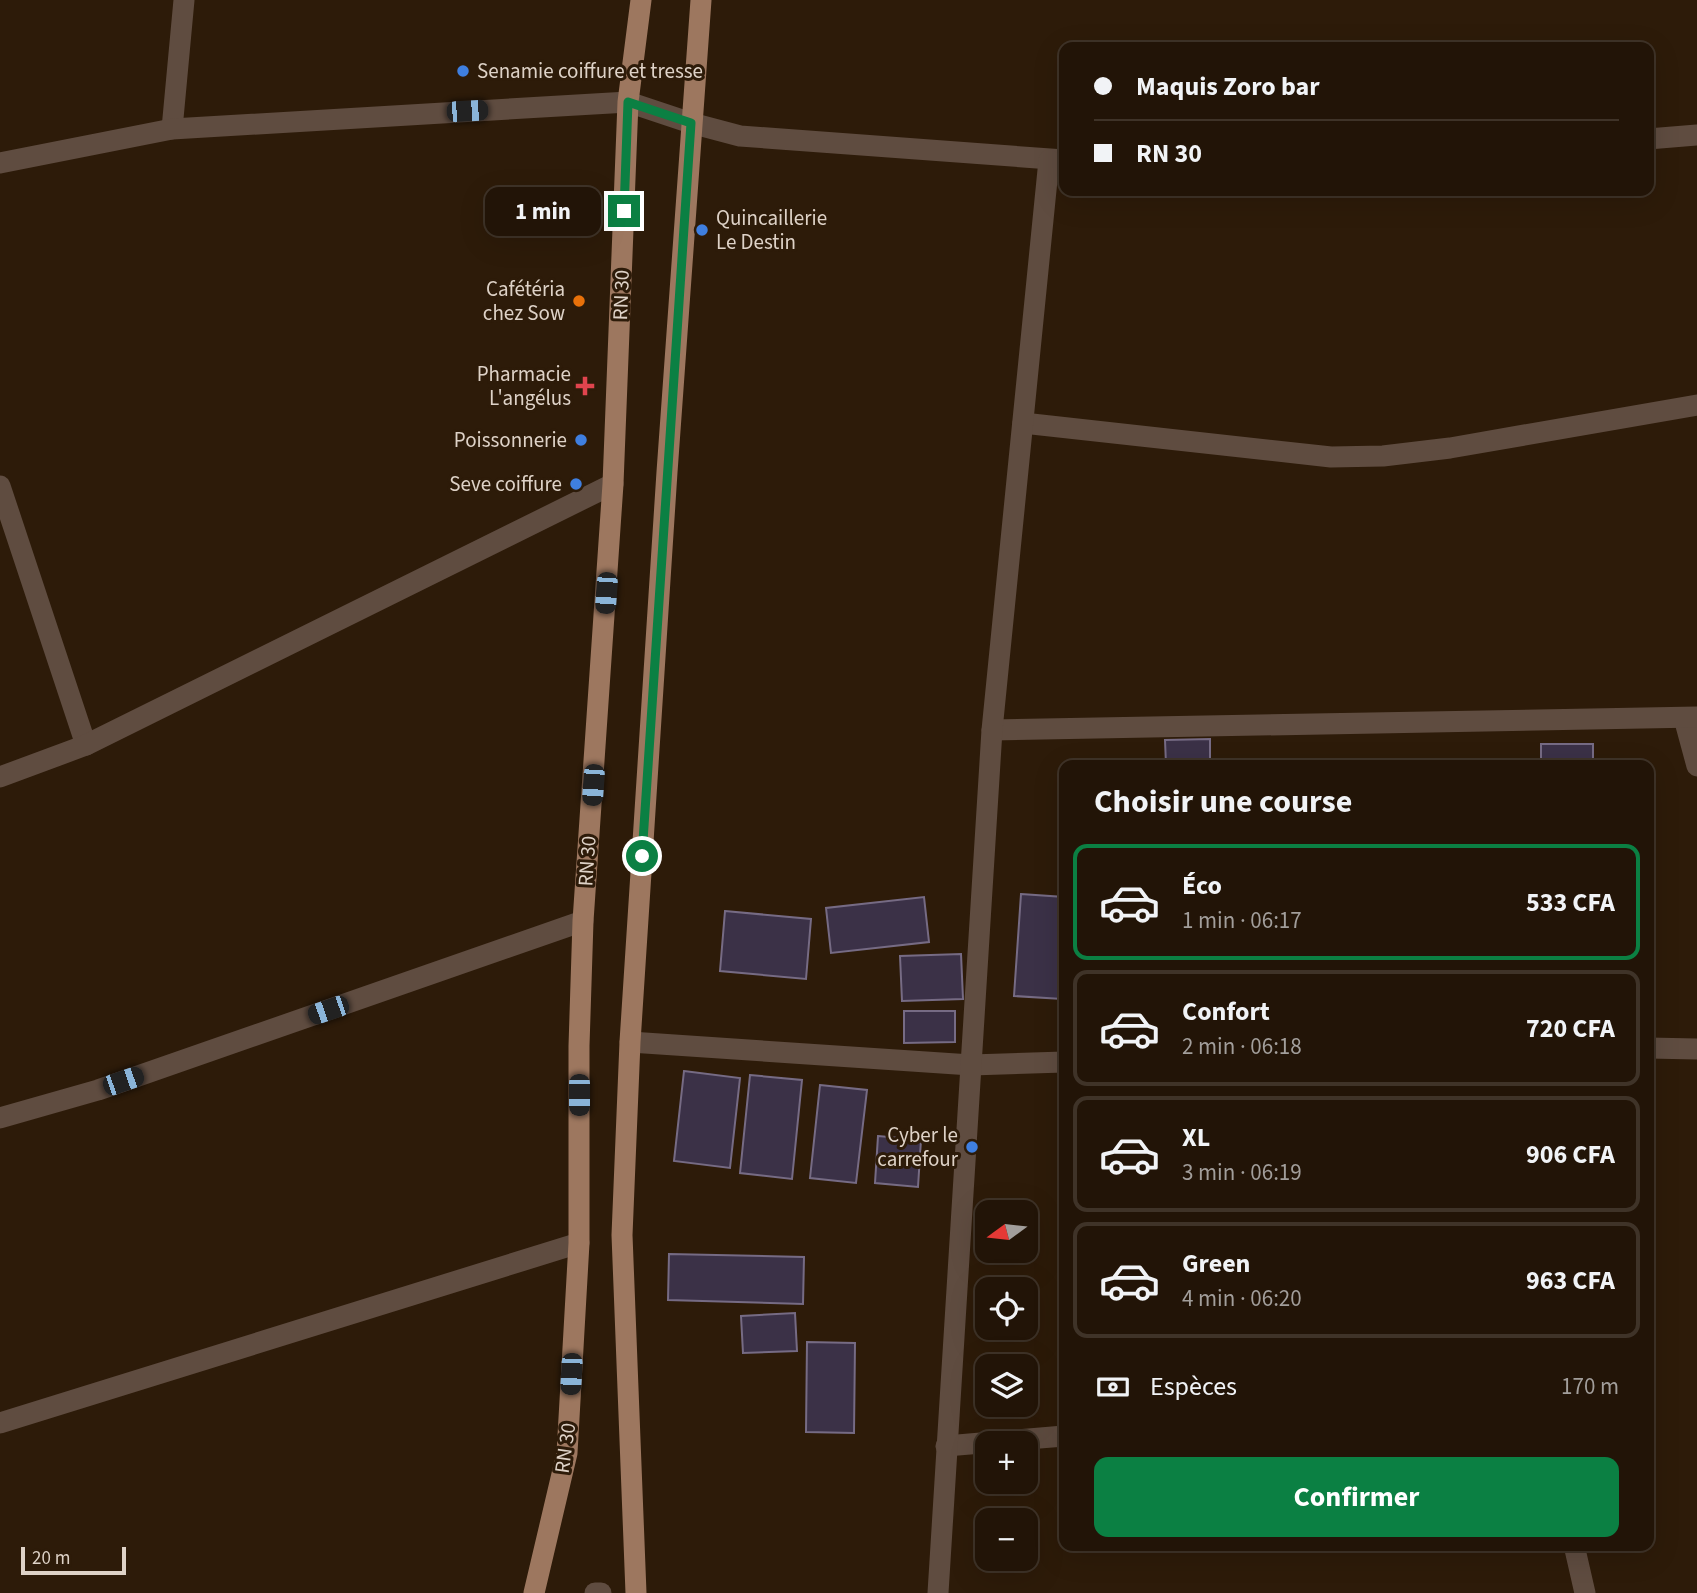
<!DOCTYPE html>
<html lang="fr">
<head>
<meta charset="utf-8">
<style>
  body { margin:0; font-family:"Source Sans 3",sans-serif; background:#2a1d11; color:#f1f3f6; height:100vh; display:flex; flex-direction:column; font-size:26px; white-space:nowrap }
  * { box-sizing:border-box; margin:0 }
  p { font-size:23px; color:#a29e9b }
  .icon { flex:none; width:38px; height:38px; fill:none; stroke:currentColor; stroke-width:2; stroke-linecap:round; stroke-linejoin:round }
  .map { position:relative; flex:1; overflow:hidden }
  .panel { position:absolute; left:1059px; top:760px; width:595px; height:791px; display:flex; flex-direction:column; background:#221407; border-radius:14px; box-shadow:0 7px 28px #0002,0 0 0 2px #3f3328 }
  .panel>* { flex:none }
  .hud { position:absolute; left:1059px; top:42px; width:595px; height:154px; border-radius:14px; box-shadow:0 7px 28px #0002,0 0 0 2px #3f3328; display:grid; align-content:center; height:154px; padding:0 35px; background:#221407 }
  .needle { width:46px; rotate:255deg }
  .fabs { position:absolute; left:975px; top:1200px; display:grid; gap:14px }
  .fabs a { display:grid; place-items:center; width:63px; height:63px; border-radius:14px; background:#221407; box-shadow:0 7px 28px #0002,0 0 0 2px #3f3328; font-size:35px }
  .scale { position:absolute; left:21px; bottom:18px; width:105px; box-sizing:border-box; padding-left:7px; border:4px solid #ded2c7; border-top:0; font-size:19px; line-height:24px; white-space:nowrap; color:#ded2c7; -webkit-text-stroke:5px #2d1b09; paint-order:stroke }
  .end { position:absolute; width:32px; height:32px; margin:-16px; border:9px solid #0b8043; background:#fff; box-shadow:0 0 0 4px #fff }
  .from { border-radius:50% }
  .bubble { position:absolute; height:49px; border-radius:14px; background:#221407; box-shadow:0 7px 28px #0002,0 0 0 2px #3f3328; font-size:23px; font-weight:700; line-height:49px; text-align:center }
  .car { position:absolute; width:21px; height:42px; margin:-21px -10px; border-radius:9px; box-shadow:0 0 5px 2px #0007; background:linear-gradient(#222 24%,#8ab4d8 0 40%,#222 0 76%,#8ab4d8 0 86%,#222 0) }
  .hud b { display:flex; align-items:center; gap:24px; height:66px; font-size:26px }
  .hud b+b { border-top:2px solid #3f3328 }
  .hud i { width:18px; height:18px; background:#f1f3f6 }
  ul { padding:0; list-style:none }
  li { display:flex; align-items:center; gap:21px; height:116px; margin:0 14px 10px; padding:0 21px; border:4px solid #3f3328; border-radius:14px }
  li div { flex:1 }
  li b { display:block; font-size:26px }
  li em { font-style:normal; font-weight:700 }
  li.selected { border-color:#0b8043 }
  li>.icon { width:63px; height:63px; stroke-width:1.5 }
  h2 { padding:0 35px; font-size:32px; line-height:84px }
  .pay { display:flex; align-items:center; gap:18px; height:77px; padding:0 35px; font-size:26px }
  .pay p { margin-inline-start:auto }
  .cta { display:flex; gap:14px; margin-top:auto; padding:14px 35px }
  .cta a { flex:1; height:80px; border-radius:14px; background:#0b8043; color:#fff; font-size:28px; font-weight:700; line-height:80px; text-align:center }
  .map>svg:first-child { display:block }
  .building { fill:#3b3147; stroke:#766b84; stroke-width:2 }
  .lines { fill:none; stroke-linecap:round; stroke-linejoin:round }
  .minor { stroke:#5f4c40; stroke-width:21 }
  .major { stroke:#9d775f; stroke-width:21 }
  .route { stroke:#0b8043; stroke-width:9 }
  .shop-dot { fill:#3f7fe0; stroke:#2d1b09; stroke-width:2.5 }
  .food-dot { fill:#e8710a; stroke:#2d1b09; stroke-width:2.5 }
  .health-dot { fill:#e0444e; stroke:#2d1b09; stroke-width:2.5 }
  .labels { text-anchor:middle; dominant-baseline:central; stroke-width:6; stroke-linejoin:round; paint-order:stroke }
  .poi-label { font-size:21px; fill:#ded2c7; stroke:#2d1b09; text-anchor:end }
  .street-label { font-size:21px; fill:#ded2c7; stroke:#2d1b09 }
</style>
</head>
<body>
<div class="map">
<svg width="1697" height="1593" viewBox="0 0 1697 1593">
  <rect width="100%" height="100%" fill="#2d1b09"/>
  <g class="building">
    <polygon points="1210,739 1210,765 1166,765 1165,740"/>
    <rect x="1541" y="744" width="52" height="21"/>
    <polygon points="1021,894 1064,897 1062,999 1014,996"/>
    <polygon points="924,897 929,942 831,953 826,908"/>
    <polygon points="725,911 811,919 806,979 720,971"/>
    <polygon points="961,954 963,999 902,1001 900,956"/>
    <polygon points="904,1011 955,1011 955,1042 904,1043"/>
    <polygon points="684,1071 740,1078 730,1168 674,1161"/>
    <polygon points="750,1075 802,1080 792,1179 740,1173"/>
    <polygon points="820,1085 867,1090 856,1183 810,1178"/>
    <polygon points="878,1136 921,1140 918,1187 875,1183"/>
    <polygon points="669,1254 804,1257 803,1304 668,1300"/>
    <polygon points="795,1313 797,1351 743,1353 741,1316"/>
    <polygon points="807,1342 855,1343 854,1433 806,1432"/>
  </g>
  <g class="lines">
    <g class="minor">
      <polyline points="172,129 184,0"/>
      <polyline points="1648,139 1697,135"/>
      <polyline points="0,163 172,129 628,102 691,123 740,136 1064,160"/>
      <polyline points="1023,423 1331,457 1383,456 1450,448 1697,405"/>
      <polyline points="0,486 86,745"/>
      <polyline points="1684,718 1697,766"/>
      <polyline points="992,730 1697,717"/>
      <polyline points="0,777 86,745 613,484"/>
      <polyline points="630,1042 971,1065 1064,1062"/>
      <polyline points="1648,1048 1697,1049"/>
      <polyline points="0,1118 98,1090 583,921"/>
      <polyline points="0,1423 579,1243"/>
      <polyline points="946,1446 1064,1436"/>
      <polyline points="1574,1545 1585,1593"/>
      <polyline points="595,1593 601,1593"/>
      <polyline points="938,1593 992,730 1049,160"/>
    </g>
    <g class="major">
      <polyline points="534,1593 567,1453 579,1243 579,1046 583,921 613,484 628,102 641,0"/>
      <polyline points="636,1593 622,1235 630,1042 667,472 701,0"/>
    </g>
  </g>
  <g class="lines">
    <polyline class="route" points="624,211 628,102 691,123 642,856"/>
  </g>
  <g class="shop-dot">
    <circle cx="463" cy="71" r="7"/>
    <circle cx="702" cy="230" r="7"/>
    <circle cx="581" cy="440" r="7"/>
    <circle cx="576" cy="484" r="7"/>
    <circle cx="972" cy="1147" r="7"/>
  </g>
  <circle class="food-dot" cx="579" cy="301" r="7"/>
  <path class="health-dot" d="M581.5 375.5h7v7h7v7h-7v7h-7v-7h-7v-7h7z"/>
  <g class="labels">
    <g class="poi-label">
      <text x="477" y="71" text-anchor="start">Senamie coiffure et tresse</text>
      <text x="716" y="218" text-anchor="start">Quincaillerie<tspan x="716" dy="24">Le Destin</tspan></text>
      <text x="565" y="289">Cafétéria<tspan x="565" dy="24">chez Sow</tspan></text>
      <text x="571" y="374">Pharmacie<tspan x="571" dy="24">L'angélus</tspan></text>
      <text x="567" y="440">Poissonnerie</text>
      <text x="562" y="484">Seve coiffure</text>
      <text x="958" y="1135">Cyber le<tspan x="958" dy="24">carrefour</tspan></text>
    </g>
    <g class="street-label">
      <text transform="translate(621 295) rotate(-88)">RN 30</text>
      <text transform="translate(587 861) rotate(-86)">RN 30</text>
      <text transform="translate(565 1448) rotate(-82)">RN 30</text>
    </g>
  </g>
</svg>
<div class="fabs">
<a><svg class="needle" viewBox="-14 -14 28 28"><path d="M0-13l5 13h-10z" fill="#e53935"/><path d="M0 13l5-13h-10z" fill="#a29e9b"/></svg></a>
<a><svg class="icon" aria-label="locate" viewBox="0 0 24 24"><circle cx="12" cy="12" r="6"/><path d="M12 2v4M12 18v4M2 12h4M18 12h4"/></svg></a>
<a><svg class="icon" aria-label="layers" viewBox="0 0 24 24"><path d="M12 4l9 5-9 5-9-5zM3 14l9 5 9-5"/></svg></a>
<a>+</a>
<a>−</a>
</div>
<div class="scale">20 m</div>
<i class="end from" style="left:642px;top:856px"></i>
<i class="end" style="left:624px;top:211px"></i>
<div class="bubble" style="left:485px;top:187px;width:116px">1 min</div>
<i class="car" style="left:467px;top:111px;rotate:87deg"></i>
<i class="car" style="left:606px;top:593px;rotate:184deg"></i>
<i class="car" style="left:593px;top:785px;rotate:184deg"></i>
<i class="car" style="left:328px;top:1010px;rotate:251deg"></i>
<i class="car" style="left:123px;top:1081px;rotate:71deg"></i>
<i class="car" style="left:579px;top:1095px;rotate:180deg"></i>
<i class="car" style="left:571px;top:1374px;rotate:183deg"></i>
<div class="hud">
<b><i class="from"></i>Maquis Zoro bar</b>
<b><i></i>RN 30</b>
</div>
<section class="panel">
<h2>Choisir une course</h2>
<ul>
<li class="selected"><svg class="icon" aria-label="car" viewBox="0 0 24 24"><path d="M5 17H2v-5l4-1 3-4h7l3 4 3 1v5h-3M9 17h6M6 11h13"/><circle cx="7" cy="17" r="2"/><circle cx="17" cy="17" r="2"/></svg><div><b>Éco</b><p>1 min · 06:17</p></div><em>533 CFA</em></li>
<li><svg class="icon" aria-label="car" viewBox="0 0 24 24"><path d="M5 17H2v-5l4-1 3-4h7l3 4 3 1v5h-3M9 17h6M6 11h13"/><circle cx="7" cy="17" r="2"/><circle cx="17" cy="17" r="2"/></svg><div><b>Confort</b><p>2 min · 06:18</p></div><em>720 CFA</em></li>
<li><svg class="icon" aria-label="car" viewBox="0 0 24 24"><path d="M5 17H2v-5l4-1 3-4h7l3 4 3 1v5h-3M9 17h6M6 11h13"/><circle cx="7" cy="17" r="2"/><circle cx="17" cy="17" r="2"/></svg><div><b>XL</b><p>3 min · 06:19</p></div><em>906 CFA</em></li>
<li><svg class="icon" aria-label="car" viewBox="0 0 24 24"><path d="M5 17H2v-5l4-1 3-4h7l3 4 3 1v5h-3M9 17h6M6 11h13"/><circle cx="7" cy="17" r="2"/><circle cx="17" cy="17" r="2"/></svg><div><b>Green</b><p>4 min · 06:20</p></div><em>963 CFA</em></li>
</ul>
<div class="pay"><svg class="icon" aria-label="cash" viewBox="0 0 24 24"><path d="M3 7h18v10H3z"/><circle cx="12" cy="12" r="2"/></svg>Espèces<p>170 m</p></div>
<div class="cta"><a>Confirmer</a></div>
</section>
</div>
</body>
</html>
